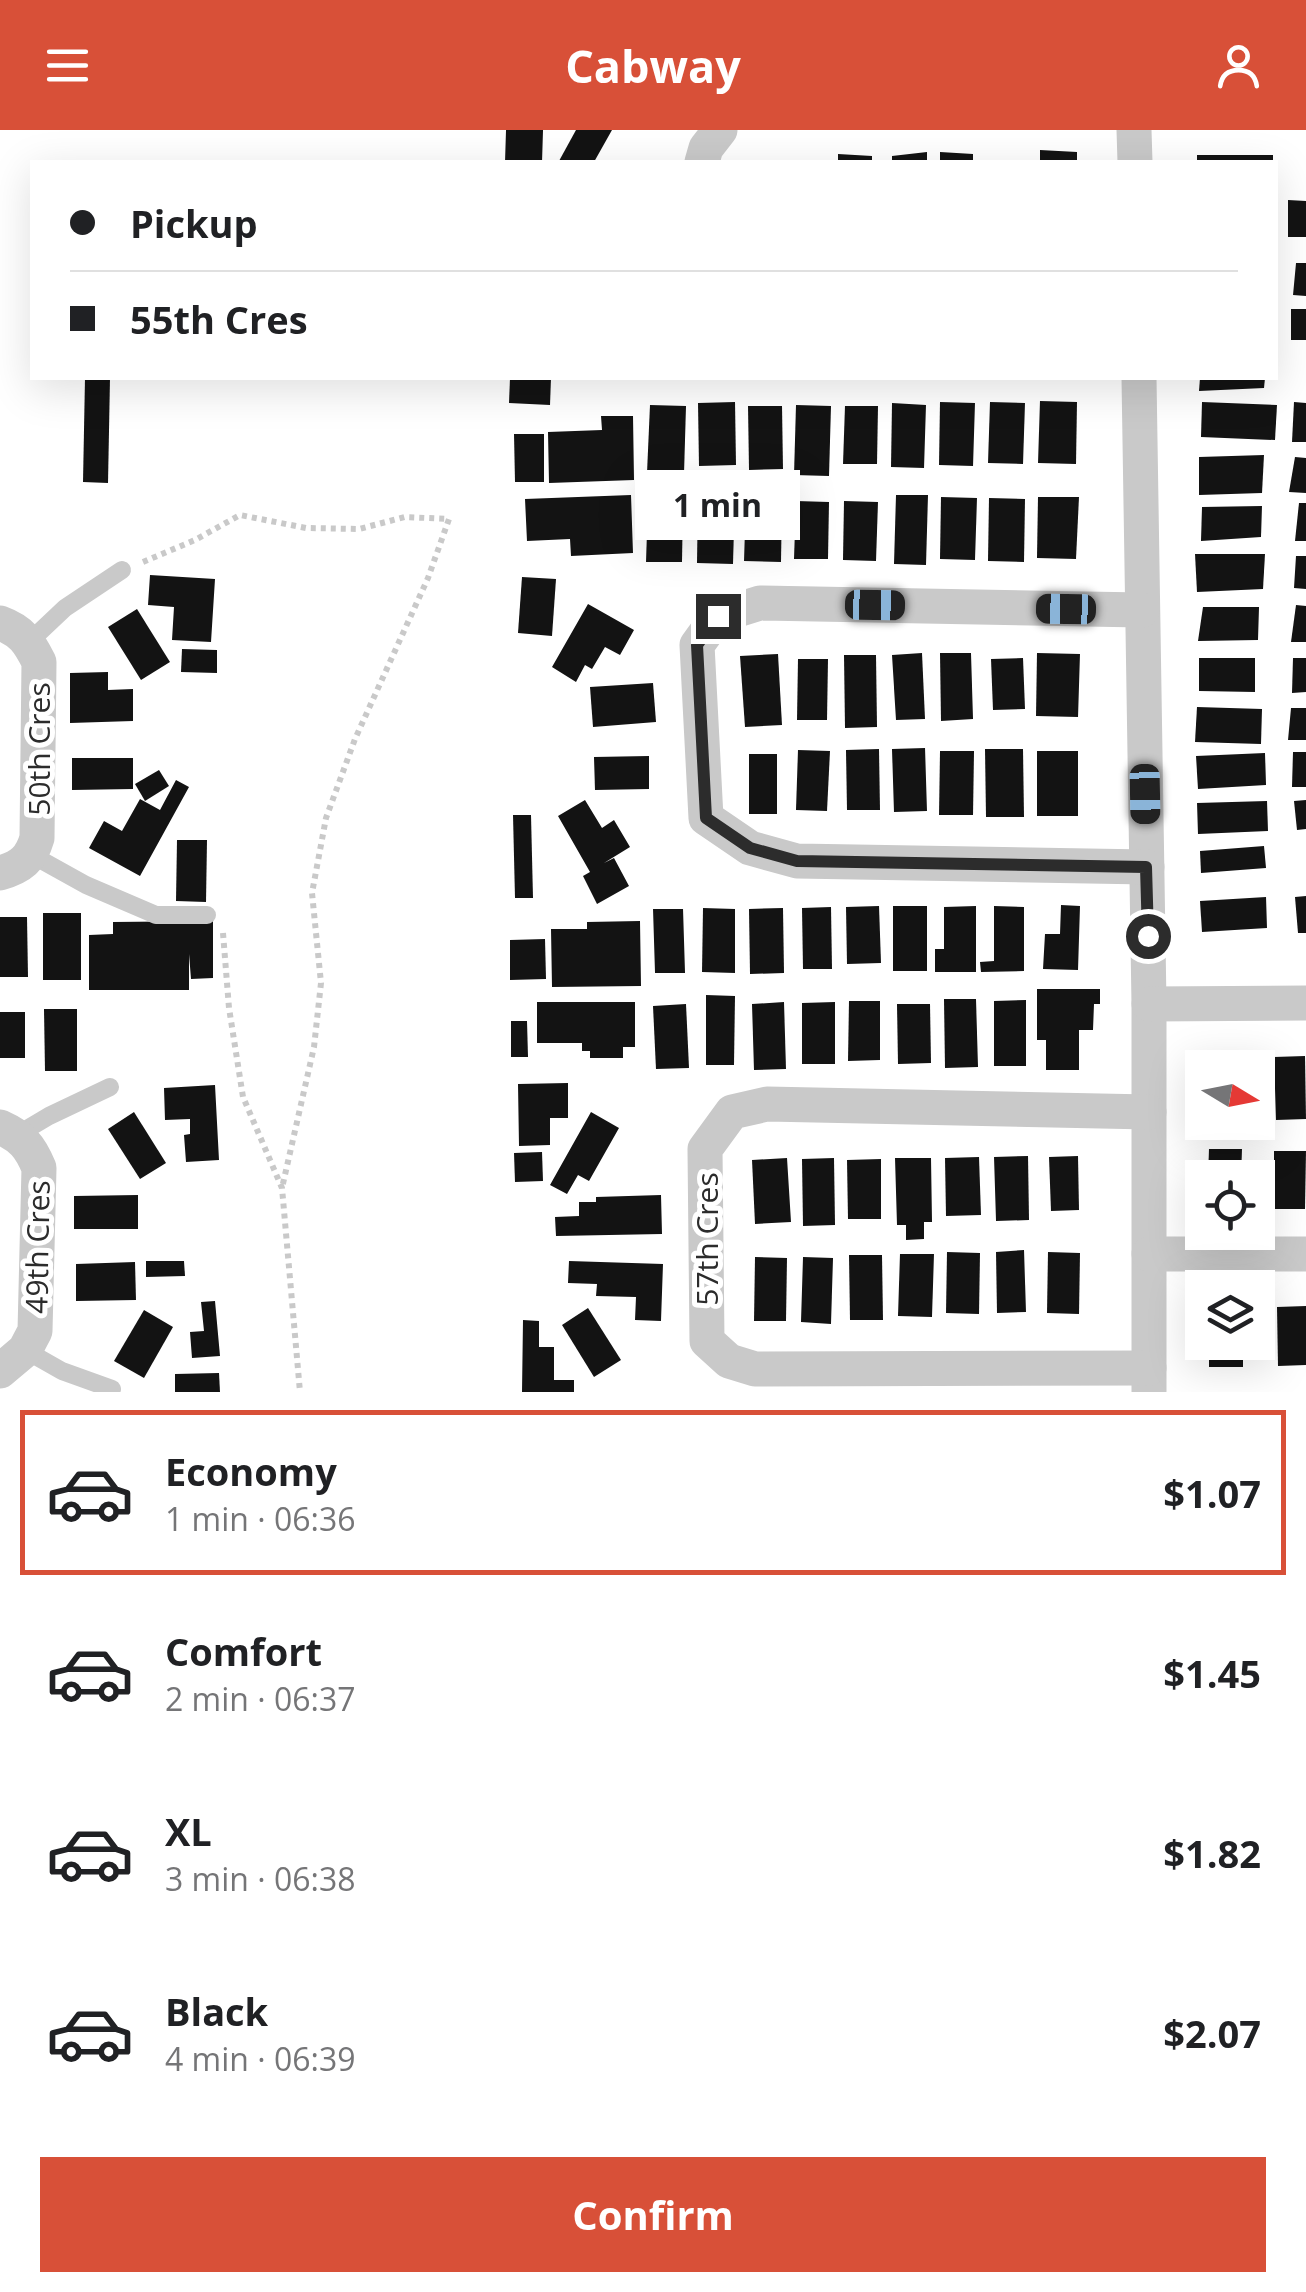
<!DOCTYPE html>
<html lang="en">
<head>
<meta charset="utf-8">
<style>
  body { margin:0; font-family:"Open Sans",sans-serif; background:#f6f6f6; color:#202124; height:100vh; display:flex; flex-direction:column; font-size:38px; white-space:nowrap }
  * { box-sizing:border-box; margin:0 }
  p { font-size:32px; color:#757577 }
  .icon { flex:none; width:55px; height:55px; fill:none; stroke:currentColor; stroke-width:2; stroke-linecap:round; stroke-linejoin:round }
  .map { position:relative; height:1262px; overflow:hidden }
  .drawer { display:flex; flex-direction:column; background:#fff; flex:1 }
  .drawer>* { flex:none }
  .guide { position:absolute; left:30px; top:30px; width:1248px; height:220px; border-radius:0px; box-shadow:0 10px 40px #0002; display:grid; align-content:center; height:220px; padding:0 40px; background:#fff }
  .needle { width:65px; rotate:100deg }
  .fabs { position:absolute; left:1185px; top:920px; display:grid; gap:20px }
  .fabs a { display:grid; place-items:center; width:90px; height:90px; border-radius:0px; background:#fff; box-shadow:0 10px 40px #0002; font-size:50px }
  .end { position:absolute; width:45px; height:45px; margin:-22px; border:12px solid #2c2c2c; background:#fff; box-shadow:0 0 0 5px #fff }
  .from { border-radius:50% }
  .bubble { position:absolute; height:70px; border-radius:0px; background:#fff; box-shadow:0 10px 40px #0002; font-size:32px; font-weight:700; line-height:70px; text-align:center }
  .car { position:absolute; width:30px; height:60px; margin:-30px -15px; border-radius:12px; box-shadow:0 0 8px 2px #0007; background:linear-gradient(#222 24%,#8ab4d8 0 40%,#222 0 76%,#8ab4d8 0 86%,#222 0) }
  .guide b { display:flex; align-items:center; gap:35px; height:95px; font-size:38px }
  .guide b+b { border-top:2px solid #e0e0e0 }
  .guide i { width:25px; height:25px; background:#202124 }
  ul { padding:18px 0 0; list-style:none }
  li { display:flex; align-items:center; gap:30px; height:165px; margin:0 20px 15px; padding:0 20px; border:5px solid transparent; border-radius:0px }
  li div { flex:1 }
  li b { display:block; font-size:38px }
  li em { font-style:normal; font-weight:700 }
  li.current { border-color:#d85038 }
  li>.icon { width:90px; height:90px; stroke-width:1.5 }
  .button { display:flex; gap:20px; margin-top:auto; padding:20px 40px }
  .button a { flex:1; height:115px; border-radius:0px; background:#d85038; color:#fff; font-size:40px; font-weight:700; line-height:115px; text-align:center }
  header { display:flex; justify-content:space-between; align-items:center; height:130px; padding:0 40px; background:#d85038; color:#fff; font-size:45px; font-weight:700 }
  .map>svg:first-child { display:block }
  .building { fill:#131313 }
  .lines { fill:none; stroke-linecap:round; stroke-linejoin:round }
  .path { stroke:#c9c9c9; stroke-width:6; stroke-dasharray:5 5; stroke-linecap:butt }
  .service { stroke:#c9c9c9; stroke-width:18 }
  .minor { stroke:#c9c9c9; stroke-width:35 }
  .route { stroke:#2c2c2c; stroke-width:12 }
  .labels { text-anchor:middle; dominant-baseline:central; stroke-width:10; stroke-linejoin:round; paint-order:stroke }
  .street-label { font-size:30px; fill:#2c2c2c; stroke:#fff }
</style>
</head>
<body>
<header><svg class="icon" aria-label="menu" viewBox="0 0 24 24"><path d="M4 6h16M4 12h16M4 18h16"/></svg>Cabway<svg class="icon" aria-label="person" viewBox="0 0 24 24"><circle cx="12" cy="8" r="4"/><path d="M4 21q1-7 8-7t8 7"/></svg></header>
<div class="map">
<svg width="1306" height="1262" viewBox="0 0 1306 1262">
  <rect width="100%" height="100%" fill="#fff"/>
  <g class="building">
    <polygon points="506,0 543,0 542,32 505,32"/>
    <polygon points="576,0 612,0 594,32 559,31"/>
    <polygon points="1040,20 1077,22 1077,32 1040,32"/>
    <polygon points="927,22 927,32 892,32 892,26"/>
    <polygon points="940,22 973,24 973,32 940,32"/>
    <polygon points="838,24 872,26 872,32 838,32"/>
    <rect x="1197" y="25" width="76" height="7"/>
    <polygon points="1288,70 1306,71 1306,107 1288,107"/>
    <polygon points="1296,133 1306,133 1306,166 1293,165"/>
    <rect x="1291" y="179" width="15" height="31"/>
    <polygon points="85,248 110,248 108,353 83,352"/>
    <polygon points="510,248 551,248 550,275 509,273"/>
    <polygon points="1200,248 1265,248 1264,258 1199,261"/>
    <polygon points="1040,271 1077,272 1076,334 1038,333"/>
    <polygon points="735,272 736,335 699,336 698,273"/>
    <polygon points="940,272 975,273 973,336 939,335"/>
    <polygon points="990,272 1025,273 1023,334 988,333"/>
    <polygon points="1202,272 1277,275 1275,310 1201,307"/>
    <polygon points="1294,272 1306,273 1306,312 1292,312"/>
    <polygon points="892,273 926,275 924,338 891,337"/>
    <polygon points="650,275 686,276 684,344 647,343"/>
    <polygon points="796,275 831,276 829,346 794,345"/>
    <polygon points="748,276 782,276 783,339 749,340"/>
    <polygon points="845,276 878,276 877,334 843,334"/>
    <polygon points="601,286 633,286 634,350 549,353 548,302 602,300"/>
    <polygon points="514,304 544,304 544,352 515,352"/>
    <polygon points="1264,325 1262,363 1199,365 1199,327"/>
    <polygon points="1295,327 1306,328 1306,363 1289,362"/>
    <polygon points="698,364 735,364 733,434 697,433"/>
    <polygon points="631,365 633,423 571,426 570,409 527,411 525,369"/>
    <polygon points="896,365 928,365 926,435 894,434"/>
    <polygon points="746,367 782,369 781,432 744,431"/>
    <polygon points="941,367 977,368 975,430 940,429"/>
    <polygon points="1038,367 1079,367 1076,429 1037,428"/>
    <polygon points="989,368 1025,369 1024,432 988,431"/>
    <polygon points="796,371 829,372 828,429 794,429"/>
    <polygon points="844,371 878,372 876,431 843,430"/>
    <polygon points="648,372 683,373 682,432 646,432"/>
    <polygon points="1299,373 1306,373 1306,411 1295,411"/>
    <polygon points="1262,376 1261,407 1201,411 1202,377"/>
    <polygon points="1195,424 1265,424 1263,459 1197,462"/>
    <polygon points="1296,426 1306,426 1306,459 1294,458"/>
    <polygon points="150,445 215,449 211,512 172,510 174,477 148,475"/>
    <polygon points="522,447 556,449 552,506 518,503"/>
    <polygon points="588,474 634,500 620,525 605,517 592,539 585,535 576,552 552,537"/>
    <polygon points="1296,475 1306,476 1306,512 1291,512"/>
    <polygon points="1203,477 1259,477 1258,510 1198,511"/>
    <polygon points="137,479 170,532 141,550 108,497"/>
    <polygon points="182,519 217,520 217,543 181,542"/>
    <polygon points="922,523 925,589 896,590 892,525"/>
    <polygon points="940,523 971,523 973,589 941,591"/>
    <polygon points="1037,523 1080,524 1078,587 1036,586"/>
    <polygon points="778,524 782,595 745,597 740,526"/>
    <polygon points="844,525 876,525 877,597 845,598"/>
    <polygon points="1023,528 1025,579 993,580 991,529"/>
    <polygon points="1199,528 1255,528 1255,562 1199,561"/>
    <polygon points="1293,528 1306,528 1306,562 1292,563"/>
    <polygon points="798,529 828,529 827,590 797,590"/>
    <polygon points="108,542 108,560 133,559 133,591 70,593 70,543"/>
    <polygon points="653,553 656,592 593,597 590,557"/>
    <polygon points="1197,577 1262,579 1261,614 1195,612"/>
    <polygon points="1291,578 1306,578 1306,610 1288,610"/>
    <polygon points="925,618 927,681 894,682 892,619"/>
    <polygon points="879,619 880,680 847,680 846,620"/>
    <polygon points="985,619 1023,619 1024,687 986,687"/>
    <polygon points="798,620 830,621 827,681 796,680"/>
    <polygon points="940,621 974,621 973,685 939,685"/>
    <rect x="1037" y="621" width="41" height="65"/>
    <polygon points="1293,622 1306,622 1306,657 1292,657"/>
    <polygon points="1265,623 1266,655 1198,659 1196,626"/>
    <rect x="749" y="624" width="28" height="60"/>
    <polygon points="649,626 649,659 595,660 594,627"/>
    <polygon points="72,628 133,628 133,659 72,660"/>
    <polygon points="159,640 169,656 145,671 135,654"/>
    <polygon points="176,650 189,657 140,746 89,718 104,691 122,701 140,669 160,680"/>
    <polygon points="585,670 602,698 614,690 630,717 604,733 614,728 629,756 597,774 583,746 590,742 558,686"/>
    <polygon points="1306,670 1306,699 1297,700 1294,671"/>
    <polygon points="1267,671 1268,701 1198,704 1197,673"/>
    <polygon points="513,685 531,685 533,768 515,768"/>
    <polygon points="177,710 207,710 206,772 176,771"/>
    <polygon points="1264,716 1266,738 1201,743 1200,721"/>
    <polygon points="1306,766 1306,803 1298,803 1295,767"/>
    <polygon points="1266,767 1267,798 1202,802 1200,771"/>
    <polygon points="1061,775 1080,776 1078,840 1043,839 1045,804 1060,804"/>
    <polygon points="879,776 881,833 847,834 846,777"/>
    <rect x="893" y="776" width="34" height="65"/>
    <polygon points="976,776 976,842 935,842 935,819 944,819 944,777"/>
    <polygon points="994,776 1024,777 1024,841 981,842 980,832 994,831"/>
    <polygon points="831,777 832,839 803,839 802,778"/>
    <polygon points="703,778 735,779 735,843 702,842"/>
    <polygon points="783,778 784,843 750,844 749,779"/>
    <polygon points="653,779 683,779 685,843 655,843"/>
    <rect x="43" y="783" width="38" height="67"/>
    <polygon points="0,787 27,787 28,847 0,847"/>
    <polygon points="213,791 213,848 191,849 189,824 189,860 89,860 89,805 113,804 113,792"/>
    <polygon points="640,791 641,856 552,857 551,799 587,799 587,792"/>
    <polygon points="545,809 546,849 510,850 510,810"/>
    <polygon points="1037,859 1100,859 1100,874 1094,874 1093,900 1079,900 1079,940 1046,940 1046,910 1037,910"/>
    <polygon points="706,865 735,866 734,935 706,935"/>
    <polygon points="944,869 976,869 978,937 945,938"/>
    <polygon points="1026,870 1026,936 994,936 994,871"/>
    <polygon points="849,871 880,871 880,930 848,931"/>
    <polygon points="537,872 635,872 635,917 623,917 623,928 590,928 590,921 582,921 582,913 537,913"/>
    <polygon points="784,872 786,939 754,940 752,874"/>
    <polygon points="835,872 835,934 802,934 802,873"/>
    <polygon points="686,874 689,938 656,939 653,876"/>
    <polygon points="897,874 930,874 931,933 898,934"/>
    <polygon points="44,879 77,879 77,941 45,941"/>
    <rect x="0" y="882" width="25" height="46"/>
    <polygon points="511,891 527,891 528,927 511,927"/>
    <polygon points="1237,924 1238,938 1206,938 1206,925"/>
    <polygon points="1305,926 1306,989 1276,990 1274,927"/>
    <polygon points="568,953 568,988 550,988 550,1015 519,1016 518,954"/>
    <polygon points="215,955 219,1030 186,1032 184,1005 190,1004 190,989 165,990 164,958"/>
    <polygon points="134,982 166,1033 140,1049 108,999"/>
    <polygon points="591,982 619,998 589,1051 578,1045 567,1064 550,1055"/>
    <polygon points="1209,1019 1242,1019 1241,1048 1208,1048"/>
    <polygon points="1274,1021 1306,1021 1305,1079 1274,1079"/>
    <polygon points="542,1022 543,1051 515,1052 514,1023"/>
    <polygon points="1028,1026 1029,1090 996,1091 994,1027"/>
    <polygon points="1078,1026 1079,1080 1051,1081 1049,1027"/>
    <polygon points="979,1027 981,1085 946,1086 945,1028"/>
    <polygon points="787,1028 791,1092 755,1094 752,1030"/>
    <polygon points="834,1028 835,1095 803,1096 802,1029"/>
    <polygon points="895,1028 931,1028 932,1092 924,1092 924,1109 906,1110 906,1095 897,1095"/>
    <polygon points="881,1029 881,1089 848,1089 847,1030"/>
    <polygon points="138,1065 138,1099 74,1099 74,1066"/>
    <polygon points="661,1065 662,1104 556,1106 555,1087 579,1086 579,1072 596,1072 596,1067"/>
    <polygon points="1024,1120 1026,1182 997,1183 996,1122"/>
    <polygon points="947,1122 980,1123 979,1184 946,1183"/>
    <polygon points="1048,1122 1080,1123 1079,1184 1047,1183"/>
    <polygon points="900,1124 934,1124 932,1187 898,1186"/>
    <polygon points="849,1125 882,1125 883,1190 850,1190"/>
    <polygon points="755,1127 787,1128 786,1191 754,1191"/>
    <polygon points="803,1127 833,1128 831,1194 801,1192"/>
    <polygon points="146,1131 184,1131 185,1146 146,1147"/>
    <polygon points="569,1131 663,1134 661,1191 635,1190 636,1167 596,1166 597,1154 568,1153"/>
    <polygon points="135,1132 136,1170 76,1171 76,1134"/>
    <polygon points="215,1171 220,1226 192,1228 190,1202 204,1201 201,1172"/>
    <polygon points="1306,1176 1306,1235 1278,1236 1277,1177"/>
    <polygon points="588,1178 621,1230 594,1247 562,1195"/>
    <polygon points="144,1180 173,1197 144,1248 114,1231"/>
    <polygon points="523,1190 539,1191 539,1217 554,1217 554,1250 574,1250 574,1262 522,1262"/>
    <rect x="1209" y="1212" width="34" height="25"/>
    <polygon points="219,1243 220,1262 175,1262 175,1244"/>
  </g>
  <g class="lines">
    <g class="path">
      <polyline points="143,432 195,410 240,385 306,398 359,399 405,387 449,389 428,448 355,609 326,688 312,763 321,853 314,917 282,1058"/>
      <polyline points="223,803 229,878 243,967 282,1058 300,1262"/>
    </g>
    <g class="service">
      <polyline points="29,512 65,478 122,440"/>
      <polyline points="32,725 86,755 156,785 207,785"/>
      <polyline points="17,1005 49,986 110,957"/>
      <polyline points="25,1220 62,1241 112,1259"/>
    </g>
    <g class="minor">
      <polyline points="1134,0 1135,32"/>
      <polyline points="702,32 706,18 720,0"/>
      <polyline points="1139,248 1149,874 1149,1261"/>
      <polyline points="1142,480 760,473 718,486 697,515 706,688 750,718 797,731 1147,737"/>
      <path d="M0,493C22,501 29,512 39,532L37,708C31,729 21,737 0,743"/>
      <polyline points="1149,874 1306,873"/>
      <polyline points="1149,982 767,974 732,982 705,1019 707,1211 729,1231 755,1239 1149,1238"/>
      <path d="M0,997C22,1007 30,1016 39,1038L35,1201L25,1220L0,1241"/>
      <polyline points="1149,1124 1306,1124"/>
    </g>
  </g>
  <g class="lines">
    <polyline class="route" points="718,486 697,515 706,688 750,718 797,731 1146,737 1148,806"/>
  </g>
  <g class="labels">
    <g class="street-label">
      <text transform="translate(38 619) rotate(-90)">50th Cres</text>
      <text transform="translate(706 1109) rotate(-90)">57th Cres</text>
      <text transform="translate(37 1117) rotate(-89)">49th Cres</text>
    </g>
  </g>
</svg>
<div class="fabs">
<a><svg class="needle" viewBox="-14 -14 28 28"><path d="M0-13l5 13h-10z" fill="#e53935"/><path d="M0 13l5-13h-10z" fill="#757577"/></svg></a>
<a><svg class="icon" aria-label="locate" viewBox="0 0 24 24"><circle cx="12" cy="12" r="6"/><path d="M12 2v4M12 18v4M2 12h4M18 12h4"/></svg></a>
<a><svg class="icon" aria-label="layers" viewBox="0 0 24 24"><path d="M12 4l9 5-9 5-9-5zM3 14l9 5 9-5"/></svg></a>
</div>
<i class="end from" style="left:1148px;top:806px"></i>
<i class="end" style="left:718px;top:486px"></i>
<div class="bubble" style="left:635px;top:340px;width:165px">1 min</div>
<i class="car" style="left:875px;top:475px;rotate:91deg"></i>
<i class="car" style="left:1066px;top:479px;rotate:271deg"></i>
<i class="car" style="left:1145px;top:664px;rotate:179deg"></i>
<div class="guide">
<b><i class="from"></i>Pickup</b>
<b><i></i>55th Cres</b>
</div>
</div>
<section class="drawer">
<ul>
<li class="current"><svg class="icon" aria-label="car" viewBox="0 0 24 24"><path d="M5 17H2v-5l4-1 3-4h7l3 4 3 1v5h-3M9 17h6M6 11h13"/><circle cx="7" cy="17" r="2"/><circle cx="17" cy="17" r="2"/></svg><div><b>Economy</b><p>1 min · 06:36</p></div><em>$1.07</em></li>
<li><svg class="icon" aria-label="car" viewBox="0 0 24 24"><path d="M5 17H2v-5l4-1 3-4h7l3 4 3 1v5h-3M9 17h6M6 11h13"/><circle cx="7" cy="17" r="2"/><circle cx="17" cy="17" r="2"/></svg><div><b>Comfort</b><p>2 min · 06:37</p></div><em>$1.45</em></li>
<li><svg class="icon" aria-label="car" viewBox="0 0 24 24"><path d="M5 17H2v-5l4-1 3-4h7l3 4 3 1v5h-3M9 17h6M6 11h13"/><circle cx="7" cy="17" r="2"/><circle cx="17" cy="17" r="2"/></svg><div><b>XL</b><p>3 min · 06:38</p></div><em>$1.82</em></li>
<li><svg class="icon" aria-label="car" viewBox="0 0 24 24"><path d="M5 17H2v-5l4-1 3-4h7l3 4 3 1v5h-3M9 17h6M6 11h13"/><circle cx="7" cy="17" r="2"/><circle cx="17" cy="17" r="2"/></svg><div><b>Black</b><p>4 min · 06:39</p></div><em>$2.07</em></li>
</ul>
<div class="button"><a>Confirm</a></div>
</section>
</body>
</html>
